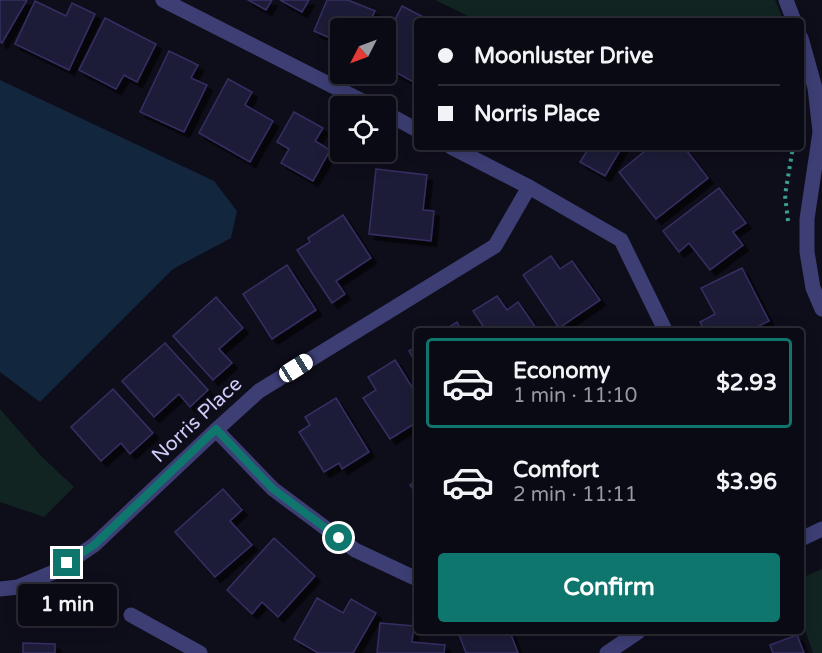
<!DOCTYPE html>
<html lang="en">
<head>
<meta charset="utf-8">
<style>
  body { margin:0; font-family:"Varela Round",sans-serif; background:#181822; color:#f1f3f6; height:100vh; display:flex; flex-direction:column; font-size:22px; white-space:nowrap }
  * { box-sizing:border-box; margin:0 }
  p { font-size:20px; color:#999aa0 }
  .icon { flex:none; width:33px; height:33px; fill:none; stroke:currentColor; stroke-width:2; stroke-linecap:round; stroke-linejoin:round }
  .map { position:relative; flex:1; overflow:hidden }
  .side { position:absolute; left:414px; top:328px; width:390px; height:306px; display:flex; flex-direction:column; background:#0a0a14; border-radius:6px; box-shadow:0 3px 15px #0003,0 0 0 2px #2a2b34 }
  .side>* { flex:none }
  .hud { position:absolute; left:414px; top:18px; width:390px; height:132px; border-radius:6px; box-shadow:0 3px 15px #0003,0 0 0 2px #2a2b34; display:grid; align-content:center; height:132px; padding:0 24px; background:#0a0a14 }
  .needle { width:39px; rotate:228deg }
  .tools { position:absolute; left:330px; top:18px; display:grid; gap:12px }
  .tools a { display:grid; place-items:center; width:66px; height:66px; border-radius:6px; background:#0a0a14; box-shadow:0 3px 15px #0003,0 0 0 2px #2a2b34; font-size:30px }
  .end { position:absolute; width:27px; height:27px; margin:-14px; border:8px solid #0f766e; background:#fff; box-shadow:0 0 0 3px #fff }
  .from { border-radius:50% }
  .bubble { position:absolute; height:42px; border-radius:6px; background:#0a0a14; box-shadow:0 3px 15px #0003,0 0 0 2px #2a2b34; font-size:20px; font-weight:800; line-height:42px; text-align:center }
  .car { position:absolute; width:18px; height:36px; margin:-18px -9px; border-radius:8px; box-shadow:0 0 4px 2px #0007; background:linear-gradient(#fff 24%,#345 0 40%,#fff 0 76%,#345 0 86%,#fff 0) }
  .hud b { display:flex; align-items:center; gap:21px; height:57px; font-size:22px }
  .hud b+b { border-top:2px solid #2a2b34 }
  .hud i { width:15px; height:15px; background:#f1f3f6 }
  ul { padding:10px 0 0; list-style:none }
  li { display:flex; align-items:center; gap:18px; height:90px; margin:0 12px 9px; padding:0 12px; border:3px solid transparent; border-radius:6px }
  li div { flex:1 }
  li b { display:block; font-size:22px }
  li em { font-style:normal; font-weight:800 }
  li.on { border-color:#0f766e }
  li>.icon { width:54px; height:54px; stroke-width:1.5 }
  .primary-button { display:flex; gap:12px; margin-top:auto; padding:12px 24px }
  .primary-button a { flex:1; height:69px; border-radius:6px; background:#0f766e; color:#fff; font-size:24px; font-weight:800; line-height:69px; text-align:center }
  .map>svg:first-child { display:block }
  .green { fill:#112422 }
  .water { fill:#12263e }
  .building { fill:#1f1b39; stroke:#362f63; stroke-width:1.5; filter:url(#shadow) }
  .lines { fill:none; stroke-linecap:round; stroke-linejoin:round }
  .path { stroke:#39a093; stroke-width:4; stroke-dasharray:3 4.5; stroke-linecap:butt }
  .street { stroke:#3d3e74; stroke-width:15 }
  .route { stroke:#0f766e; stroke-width:8 }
  .labels { text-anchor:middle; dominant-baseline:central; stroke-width:4.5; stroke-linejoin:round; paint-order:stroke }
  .street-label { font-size:20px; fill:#ceccf9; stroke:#0e0d1a }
</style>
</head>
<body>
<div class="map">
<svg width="822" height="653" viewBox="0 0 822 653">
  <defs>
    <filter id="shadow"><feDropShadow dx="5.5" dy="5.5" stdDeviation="0" flood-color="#0009"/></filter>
  </defs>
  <rect width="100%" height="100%" fill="#0e0d1a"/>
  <g class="green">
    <polygon points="435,0 775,0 784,21 478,21"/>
    <polygon points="0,409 41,456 74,487 44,517 0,502"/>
    <polygon points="822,569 822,653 813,653 801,619 801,578"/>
  </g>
  <polygon class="water" points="0,80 214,181 237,211 231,238 173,269 40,402 0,372"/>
  <g class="building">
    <polygon points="0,0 27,0 2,43 0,42"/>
    <polygon points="248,0 272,0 266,10"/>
    <polygon points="280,0 309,0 302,12"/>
    <polygon points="327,0 348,0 375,11 367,28 340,28 340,42 314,31"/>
    <polygon points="35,1 66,16 72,3 95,14 69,70 15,44"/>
    <polygon points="402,6 431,21 417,21 417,84 388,68 395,55 386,50 386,37"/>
    <polygon points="105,18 156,44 137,82 124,75 116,89 79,70"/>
    <polygon points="169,51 198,65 191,78 207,85 184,132 140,112"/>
    <polygon points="228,79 252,92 245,105 273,121 250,162 199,133"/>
    <polygon points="294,112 323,128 315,141 330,150 313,181 281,163 289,149 277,142"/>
    <polygon points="580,147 622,147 605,176 580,162 587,151"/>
    <polygon points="650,147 684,147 708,178 656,219 619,172"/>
    <polygon points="376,169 427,175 423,210 434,211 431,241 369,234"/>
    <polygon points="719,188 746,223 733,232 743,245 710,270 689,243 679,252 663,231"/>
    <polygon points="343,215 371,258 336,281 345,294 332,303 297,250 310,242 308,238"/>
    <polygon points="551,256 560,269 572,261 600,300 559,328 523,275"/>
    <polygon points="287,265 316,310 272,339 243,294"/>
    <polygon points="742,268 769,321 747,332 705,332 700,322 715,314 701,288"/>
    <polygon points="497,296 507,310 518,302 539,332 487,332 473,311"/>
    <polygon points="216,297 243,328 219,349 232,363 213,380 173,336"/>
    <polygon points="457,322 462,332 441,332"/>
    <polygon points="165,343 208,390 190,407 179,394 154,417 122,381"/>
    <polygon points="417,346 417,365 409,351"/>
    <polygon points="395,360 417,395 417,422 390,439 363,398 376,390 368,377"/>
    <polygon points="113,389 153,433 130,454 121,443 101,461 71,427"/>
    <polygon points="336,398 369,452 342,469 339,463 324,472 299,432 310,425 305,417"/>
    <polygon points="417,480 417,495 410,485"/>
    <polygon points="223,489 242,510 230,521 252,545 215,577 175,532"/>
    <polygon points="274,538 315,576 278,617 262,602 252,614 227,590"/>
    <polygon points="317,598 343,613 351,599 376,613 353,653 318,653 294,639"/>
    <polygon points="380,623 414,626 412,642 445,645 444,653 377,653"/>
    <polygon points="458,632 510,632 518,653 466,653"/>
    <polygon points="797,635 804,653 773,653 770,645"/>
    <polygon points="23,643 55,644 55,653 23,653"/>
  </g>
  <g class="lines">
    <polyline class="path" points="788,221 785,195 793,147"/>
    <g class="street">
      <polyline points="163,0 372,106"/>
      <polyline points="786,0 794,21"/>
      <polyline points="801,38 815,88 820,132 807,219 807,252 813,288 822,309"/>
      <polyline points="386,113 417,130"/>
      <polyline points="451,147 529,187 621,240 666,332"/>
      <polyline points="216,430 273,489 355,550 417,579"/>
      <polyline points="801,539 822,529"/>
      <polyline points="0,589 18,587 54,572 94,545 216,430 259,391 495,246 529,187"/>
      <polyline points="131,615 200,653"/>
      <polyline points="607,653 638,632"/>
    </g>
  </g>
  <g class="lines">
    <polyline class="route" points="67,563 94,545 216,429 273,489 339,538"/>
  </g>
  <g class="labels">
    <g class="street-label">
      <text transform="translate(197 420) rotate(-43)">Norris Place</text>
    </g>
  </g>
</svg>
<div class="tools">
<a><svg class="needle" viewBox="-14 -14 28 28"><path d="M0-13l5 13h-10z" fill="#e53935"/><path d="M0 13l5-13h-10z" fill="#999aa0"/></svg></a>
<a><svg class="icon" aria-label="locate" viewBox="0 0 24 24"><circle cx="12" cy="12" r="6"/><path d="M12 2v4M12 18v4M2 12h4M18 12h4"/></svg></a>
</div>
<i class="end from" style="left:339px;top:538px"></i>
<i class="end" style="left:67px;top:563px"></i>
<div class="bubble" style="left:18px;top:584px;width:99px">1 min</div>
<i class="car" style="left:296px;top:368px;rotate:58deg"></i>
<div class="hud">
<b><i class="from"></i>Moonluster Drive</b>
<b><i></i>Norris Place</b>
</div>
<section class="side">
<ul>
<li class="on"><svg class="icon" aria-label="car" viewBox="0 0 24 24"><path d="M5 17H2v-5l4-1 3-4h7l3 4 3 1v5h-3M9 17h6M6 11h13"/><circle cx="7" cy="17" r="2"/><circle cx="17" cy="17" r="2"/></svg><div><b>Economy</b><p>1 min · 11:10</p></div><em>$2.93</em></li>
<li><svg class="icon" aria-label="car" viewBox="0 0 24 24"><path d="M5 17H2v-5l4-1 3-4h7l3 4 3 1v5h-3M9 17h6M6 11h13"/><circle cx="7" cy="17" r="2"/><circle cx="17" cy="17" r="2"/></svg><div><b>Comfort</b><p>2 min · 11:11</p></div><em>$3.96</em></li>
</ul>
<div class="primary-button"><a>Confirm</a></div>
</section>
</div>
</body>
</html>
